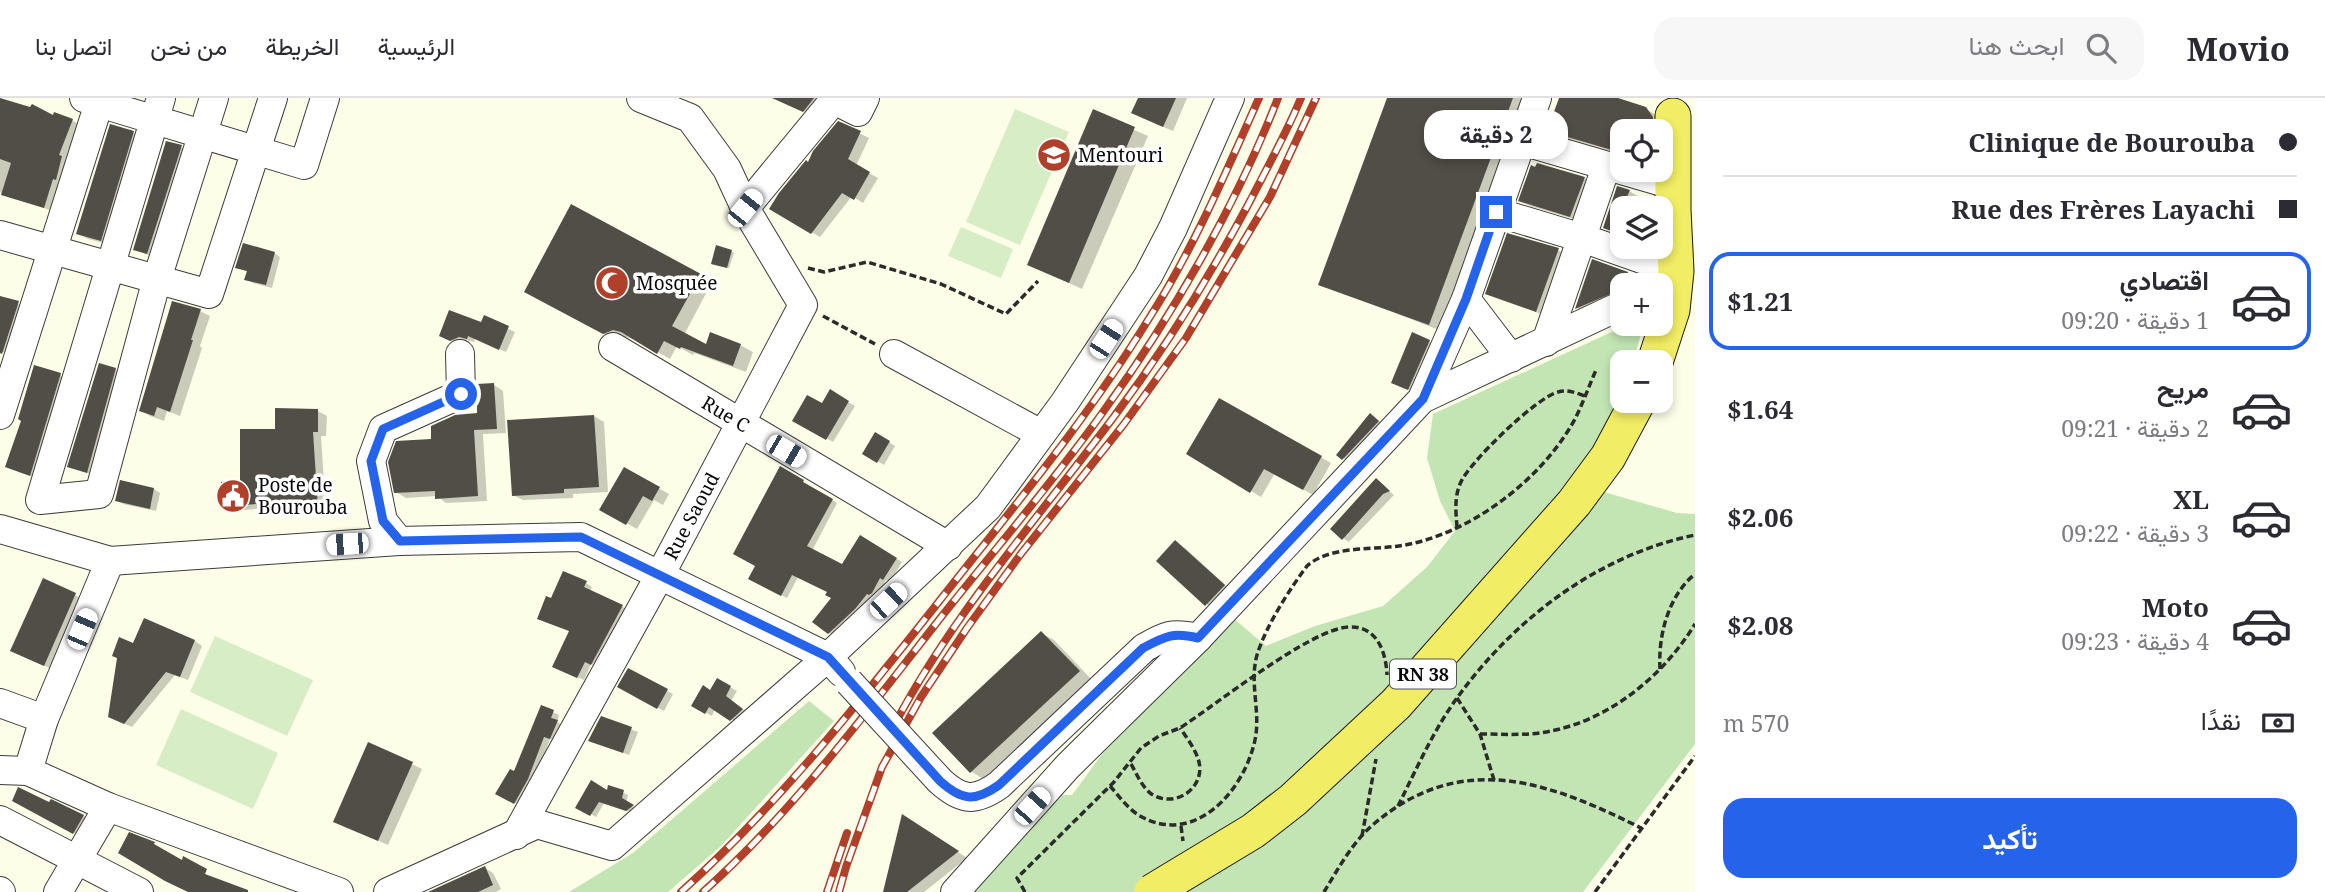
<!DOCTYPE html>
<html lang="ar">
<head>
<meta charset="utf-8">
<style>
  body { margin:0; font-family:"Noto Serif",Vazirmatn,serif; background:#f7f7f7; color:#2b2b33; direction:rtl; height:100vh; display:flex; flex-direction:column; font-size:26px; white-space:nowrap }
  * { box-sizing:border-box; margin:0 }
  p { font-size:23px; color:#7c7c81 }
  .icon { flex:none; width:38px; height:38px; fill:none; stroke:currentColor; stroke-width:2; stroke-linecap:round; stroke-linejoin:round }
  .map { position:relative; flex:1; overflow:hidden; direction:ltr }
  .details { display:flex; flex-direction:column; background:#fff; width:630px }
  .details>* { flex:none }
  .banner { display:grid; align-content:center; height:154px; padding:0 28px; background:#fff }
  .buttons { position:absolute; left:1610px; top:21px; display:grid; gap:14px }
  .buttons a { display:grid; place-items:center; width:63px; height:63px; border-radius:14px; background:#fff; box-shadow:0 4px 10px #0003; font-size:35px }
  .end { position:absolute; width:32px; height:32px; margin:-16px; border:9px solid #2563eb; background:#fff; box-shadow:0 0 0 4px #fff }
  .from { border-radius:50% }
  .bubble { position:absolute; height:49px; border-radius:21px; background:#fff; box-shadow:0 4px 10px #0003; font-size:23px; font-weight:700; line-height:49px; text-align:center; direction:rtl }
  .car { position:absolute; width:21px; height:42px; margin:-21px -10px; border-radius:9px; box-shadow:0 0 5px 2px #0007; background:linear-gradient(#fff 24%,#345 0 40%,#fff 0 76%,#345 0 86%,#fff 0) }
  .banner b { display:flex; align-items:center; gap:24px; height:66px; font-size:26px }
  .banner b+b { border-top:2px solid #e1e1e2 }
  .banner i { width:18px; height:18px; background:#2b2b33 }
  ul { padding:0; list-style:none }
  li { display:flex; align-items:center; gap:21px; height:98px; margin:0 14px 10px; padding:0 14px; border:4px solid transparent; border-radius:21px }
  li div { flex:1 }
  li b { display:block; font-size:26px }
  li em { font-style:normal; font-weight:700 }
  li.active { border-color:#2563eb }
  li>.icon { width:63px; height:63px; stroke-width:1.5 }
  .pay { display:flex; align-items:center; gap:18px; height:77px; padding:0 28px; font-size:26px }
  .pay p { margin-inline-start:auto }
  .cta { display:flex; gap:14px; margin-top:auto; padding:14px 28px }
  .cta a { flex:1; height:80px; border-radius:21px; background:#2563eb; color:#fff; font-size:28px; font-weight:700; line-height:80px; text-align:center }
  header { display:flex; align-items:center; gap:42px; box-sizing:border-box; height:98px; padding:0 35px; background:#fff; border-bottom:2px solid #e1e1e2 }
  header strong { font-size:33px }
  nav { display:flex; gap:38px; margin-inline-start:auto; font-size:24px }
  .search { width:490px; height:63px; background:#f7f7f7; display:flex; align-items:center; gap:18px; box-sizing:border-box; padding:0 24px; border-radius:21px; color:#7c7c81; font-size:26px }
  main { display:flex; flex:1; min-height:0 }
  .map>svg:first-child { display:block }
  .green { fill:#c3e5b4 }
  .pitch { fill:#d7edc5 }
  .shadow { fill:#0003 }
  .building { fill:#514d47 }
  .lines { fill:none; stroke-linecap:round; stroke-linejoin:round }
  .minor-casing { stroke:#3c3c3c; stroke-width:30 }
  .major-casing { stroke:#1a1a1a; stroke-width:37 }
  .path { stroke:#2b2b2b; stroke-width:3.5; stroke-dasharray:7 3.5; stroke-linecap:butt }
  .minor { stroke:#fff; stroke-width:28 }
  .major { stroke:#f1ed64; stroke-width:35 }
  .rail-casing { stroke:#b0402a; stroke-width:8 }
  .rail { stroke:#fff; stroke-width:5; stroke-dasharray:16; stroke-linecap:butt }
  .minor-bridge-casing { stroke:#3c3c3c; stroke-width:30; stroke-linecap:butt }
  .major-bridge-casing { stroke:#1a1a1a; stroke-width:37; stroke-linecap:butt }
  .minor-bridge { stroke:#fff; stroke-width:28 }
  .major-bridge { stroke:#f1ed64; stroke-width:35 }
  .route { stroke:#2563eb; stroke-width:9 }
  .labels { text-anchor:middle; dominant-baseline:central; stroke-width:7; stroke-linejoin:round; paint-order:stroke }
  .shield { fill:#fff; stroke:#535353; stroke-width:2 }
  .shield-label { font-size:18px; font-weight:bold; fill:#090909 }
  .poi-label { font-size:19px; fill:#090909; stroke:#fff; text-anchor:start }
  .street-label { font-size:19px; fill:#090909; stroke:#fff }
</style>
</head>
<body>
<header>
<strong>Movio</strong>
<div class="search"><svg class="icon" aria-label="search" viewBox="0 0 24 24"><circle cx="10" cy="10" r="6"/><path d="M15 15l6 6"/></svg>ابحث هنا</div>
<nav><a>الرئيسية</a><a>الخريطة</a><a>من نحن</a><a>اتصل بنا</a></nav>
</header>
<main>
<section class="details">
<div class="banner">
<b><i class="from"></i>Clinique de Bourouba</b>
<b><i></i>Rue des Frères Layachi</b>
</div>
<ul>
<li class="active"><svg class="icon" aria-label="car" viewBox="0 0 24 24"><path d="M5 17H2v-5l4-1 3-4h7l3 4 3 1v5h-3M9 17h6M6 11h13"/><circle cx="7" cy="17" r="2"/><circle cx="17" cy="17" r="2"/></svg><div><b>اقتصادي</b><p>1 دقيقة · 09:20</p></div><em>$1.21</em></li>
<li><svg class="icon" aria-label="car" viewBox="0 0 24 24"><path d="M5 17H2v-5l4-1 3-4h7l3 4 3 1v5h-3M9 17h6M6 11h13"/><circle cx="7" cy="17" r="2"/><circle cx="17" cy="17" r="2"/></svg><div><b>مريح</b><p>2 دقيقة · 09:21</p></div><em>$1.64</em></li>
<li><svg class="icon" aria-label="car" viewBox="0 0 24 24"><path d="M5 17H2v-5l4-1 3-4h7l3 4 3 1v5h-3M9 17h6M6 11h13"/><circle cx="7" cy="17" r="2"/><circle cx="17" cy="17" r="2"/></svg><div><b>XL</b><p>3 دقيقة · 09:22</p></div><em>$2.06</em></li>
<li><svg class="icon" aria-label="car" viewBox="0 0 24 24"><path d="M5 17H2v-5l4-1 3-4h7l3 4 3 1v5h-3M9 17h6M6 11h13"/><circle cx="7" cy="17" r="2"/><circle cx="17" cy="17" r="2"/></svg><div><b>Moto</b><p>4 دقيقة · 09:23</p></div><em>$2.08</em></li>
</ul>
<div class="pay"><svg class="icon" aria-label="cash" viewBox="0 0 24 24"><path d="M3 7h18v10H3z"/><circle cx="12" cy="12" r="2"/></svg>نقدًا<p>570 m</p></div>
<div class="cta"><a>تأكيد</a></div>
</section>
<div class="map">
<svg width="1695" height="794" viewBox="0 0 1695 794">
  <rect width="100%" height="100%" fill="#fdfee7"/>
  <g class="green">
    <polygon points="1629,226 1644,226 1633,264 1622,264 1623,303 1597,392 1677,415 1695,416 1695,646 1583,794 972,794 1058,697 1072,697 1103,655 1233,520 1266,548 1315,528 1383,508 1427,469 1455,433 1440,403 1427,360 1433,316"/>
    <polygon points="809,603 834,623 721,748 668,794 569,794 633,755"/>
  </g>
  <g class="pitch">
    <polygon points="1015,11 1069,34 1020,147 966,124"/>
    <polygon points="961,129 1013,151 1001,180 948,158"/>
    <polygon points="215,538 313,582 287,638 190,594"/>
    <polygon points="181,611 278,655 253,711 156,667"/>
  </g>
  <g class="shadow">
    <polygon points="778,0 830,0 815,19"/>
    <polygon points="1140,0 1187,0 1173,33 1143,20"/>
    <polygon points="1389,0 1524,0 1439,232 1320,186"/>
    <polygon points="1561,0 1612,0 1645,11 1655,16 1662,26 1661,33 1622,33 1622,56 1559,38 1550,32"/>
    <polygon points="0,1 54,20 72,22 78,26 65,62 68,63 62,84 59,83 50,112 9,99 0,94"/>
    <polygon points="1094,14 1148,38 1082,191 1029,167"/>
    <polygon points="839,25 869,40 856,68 878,80 863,105 852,98 820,139 772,111 809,67"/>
    <polygon points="133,34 143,40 111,147 88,141 78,135"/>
    <polygon points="181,49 191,55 157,161 135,151"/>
    <polygon points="1584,80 1594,86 1580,123 1530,108 1520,103"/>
    <polygon points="1629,93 1639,99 1637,104 1654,110 1622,110 1622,137 1605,129"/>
    <polygon points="1558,152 1568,158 1546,218 1488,195"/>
    <polygon points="731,153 734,155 729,170 716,167"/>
    <polygon points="274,155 280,159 272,190 253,185 247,181 248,174 237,169"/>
    <polygon points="1627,175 1637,181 1635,187 1622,187 1622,198 1586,215 1577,210"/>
    <polygon points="700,177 712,184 684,237 706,249 740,247 753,254 746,274 694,255 693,257 677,248 670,261 635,241 626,239 617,243 538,200"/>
    <polygon points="0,199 23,208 8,256 0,253"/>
    <polygon points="200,213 210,218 200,248 202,250 180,318 167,313 164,323 150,318 141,312"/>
    <polygon points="485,220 515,234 506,254 475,240 474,244 466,242 458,245 448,241 482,226"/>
    <polygon points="1429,243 1435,247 1414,294 1399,288"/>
    <polygon points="115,271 123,276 96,378 69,368"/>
    <polygon points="60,277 68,282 38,381 8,368"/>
    <polygon points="494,287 503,293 506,335 483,336 487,403 446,405 437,398 406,400 396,394 433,343 478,317"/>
    <polygon points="830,294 855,308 833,344 795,322 823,307"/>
    <polygon points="1219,303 1331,365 1313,397 1275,375 1261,399 1189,356"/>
    <polygon points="318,313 327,318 326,338 321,338 326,414 299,416 290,411 290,408 233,413 224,408 277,333"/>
    <polygon points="594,318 604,324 608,394 573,396 573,400 523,402 513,397"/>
    <polygon points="1376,321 1384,327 1350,364 1343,360"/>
    <polygon points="876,336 895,348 884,367 864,355"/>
    <polygon points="781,370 837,405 812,453 843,468 860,439 902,464 890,484 886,482 878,498 835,538 829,535 833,500 829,494 798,479 787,500 750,481 757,467"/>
    <polygon points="624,371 669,396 663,407 654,402 637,431 601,411"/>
    <polygon points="1376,382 1394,397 1349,444 1343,440"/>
    <polygon points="154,391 160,395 156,413 123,406 117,402"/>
    <polygon points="1175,444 1185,450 1233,494 1216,512 1206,506"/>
    <polygon points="44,482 85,502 54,572 22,558"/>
    <polygon points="586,485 592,489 590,493 629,512 598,569 591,566 584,582 561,572 570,533 552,502"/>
    <polygon points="1041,535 1054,542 1092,582 985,682 972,674 935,635"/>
    <polygon points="195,543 202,548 188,582 175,577 132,629 118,623 134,547"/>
    <polygon points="628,572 673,596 664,613 619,589"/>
    <polygon points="717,582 737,593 731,603 748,615 737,625 715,611 712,618 694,608 711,594"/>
    <polygon points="542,609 559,617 557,624 563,627 556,643 550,641 534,684 521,708 498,695 515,676"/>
    <polygon points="602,620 638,634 629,657 591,643"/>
    <polygon points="369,646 422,671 388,747 345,728"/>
    <polygon points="610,689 628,697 626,705 637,711 632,715 604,705 596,719 578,709 608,694"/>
    <polygon points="14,702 50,706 52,704 86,719 76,736"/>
    <polygon points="913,724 967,760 924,794 885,794"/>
    <polygon points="485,770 493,775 501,791 496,794 432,794"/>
  </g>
  <g class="building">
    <polygon points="0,0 30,9 32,6 53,17 54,14 73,21 59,57 62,58 56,82 53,81 44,110 1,97 11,65 0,61"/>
    <polygon points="772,0 814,0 803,14"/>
    <polygon points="1138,0 1176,0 1163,29 1131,15"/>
    <polygon points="1387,0 1513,0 1429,227 1318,187"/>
    <polygon points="1559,0 1618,0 1646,9 1653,19 1653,33 1622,33 1622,55 1547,33"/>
    <polygon points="1093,11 1135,29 1069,185 1027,167"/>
    <polygon points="838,23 861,33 848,61 870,74 854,102 842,95 811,136 769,111 779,95 806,62 808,64 813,53"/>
    <polygon points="110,26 134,33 101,143 76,136"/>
    <polygon points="166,43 182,47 147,156 133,152"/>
    <polygon points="1537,65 1585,79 1570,119 1518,103 1531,67 1535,69"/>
    <polygon points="1617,88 1630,92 1622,110 1622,137 1603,130"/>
    <polygon points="571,106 701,176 672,228 706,246 710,234 741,246 733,268 681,249 680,251 664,243 657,256 621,234 613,232 603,236 524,194"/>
    <polygon points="1507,135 1559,150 1536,214 1485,196"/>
    <polygon points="243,145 275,154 266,187 244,182 247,173 235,170"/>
    <polygon points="716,147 732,152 727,170 711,166"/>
    <polygon points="1592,161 1628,174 1624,187 1622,191 1575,211"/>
    <polygon points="0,198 19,203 2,256 0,255"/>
    <polygon points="172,203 201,211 191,242 193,242 170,314 157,309 154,318 139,313"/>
    <polygon points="449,212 481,224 484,217 509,228 499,252 468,238 467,241 459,239 450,243 439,238"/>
    <polygon points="1412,234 1430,242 1408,292 1391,285"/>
    <polygon points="99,265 116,270 87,375 67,369"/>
    <polygon points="34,267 61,275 30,378 5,369 21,323 18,321"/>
    <polygon points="494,285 497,331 474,332 478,398 435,401 435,393 394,395 388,364 396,343 431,341 431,328 455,317 477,315 477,286"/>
    <polygon points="830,291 849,303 826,342 792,323 807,297 822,305"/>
    <polygon points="1219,300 1322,358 1303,392 1264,371 1250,395 1186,356"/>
    <polygon points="275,310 318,311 318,334 313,334 318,410 289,412 288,403 222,409 221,384 240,383 240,331 275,331"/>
    <polygon points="1370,315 1379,323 1342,362 1336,357"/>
    <polygon points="594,317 599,389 564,391 564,395 512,398 507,322"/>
    <polygon points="875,334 890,343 877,365 862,356"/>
    <polygon points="780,368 804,382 803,384 833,401 807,448 842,466 860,437 897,460 883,482 880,480 872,495 869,497 867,496 855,511 828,536 812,524 831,500 825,497 827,494 792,477 781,498 748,481 755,468 733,456"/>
    <polygon points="624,369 660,389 652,403 643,398 626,427 599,412"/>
    <polygon points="1376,380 1390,393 1383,396 1342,442 1330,431"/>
    <polygon points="120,382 154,390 150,411 115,403"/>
    <polygon points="1175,442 1225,487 1205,508 1156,463"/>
    <polygon points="563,473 587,483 584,489 623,507 591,567 585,564 577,580 552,569 569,533 537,521 546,498 551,500"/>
    <polygon points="43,480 76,495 44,568 10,553"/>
    <polygon points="144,520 195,542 180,579 166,574 124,626 108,619 117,560 112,558 119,539 133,545"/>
    <polygon points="1041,533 1080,573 970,675 932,635"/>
    <polygon points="628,570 668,591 657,611 617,589"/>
    <polygon points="717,580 731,588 726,598 743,611 730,623 709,609 705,616 691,608 703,587 710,592"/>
    <polygon points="541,607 554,612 551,620 558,622 550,641 544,639 528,681 514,706 495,696 510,671 514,673"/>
    <polygon points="601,618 632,629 623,655 588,643"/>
    <polygon points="368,644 413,664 378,743 333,724"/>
    <polygon points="591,682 607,692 608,687 624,692 622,700 634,707 626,713 599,704 590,718 575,710"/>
    <polygon points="18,689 49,704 51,701 84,717 73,736 12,703"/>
    <polygon points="902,716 959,753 907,794 883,794"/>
    <polygon points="129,734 155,744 154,746 182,762 183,758 207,771 205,776 248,792 248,794 188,794 165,783 118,755"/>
    <polygon points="485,768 493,787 478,794 428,794"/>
  </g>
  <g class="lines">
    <g class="minor-casing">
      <g id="minor">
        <polyline points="161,0 40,402 99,396 157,181 214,0"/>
        <polyline points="641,0 690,20 727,71 745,110"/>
        <polyline points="99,5 304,67 325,0"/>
        <polyline points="1522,43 1673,87"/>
        <polyline points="1496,114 1582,140 1676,173"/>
        <polyline points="0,137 209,196 273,0"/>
        <polyline points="1466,201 1511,260"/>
        <polyline points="1546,244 1606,69"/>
        <path id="s1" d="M613,249L948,448"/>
        <polyline points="894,256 1041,336"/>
        <polyline points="1422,301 1466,201 1537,0"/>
        <polyline points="0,317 99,5 84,0"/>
        <polyline points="0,431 110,463 399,443 581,439 828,559 612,748 537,726 388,794"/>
        <polyline points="399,443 383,423 371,363 383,331 461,296 460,256"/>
        <polyline points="110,463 44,621 28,673 108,709 339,794"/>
        <path d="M1144,550C1166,537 1172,534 1198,540"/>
        <polyline points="841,574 828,559 988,409 1065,304 1148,178 1173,130 1230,0"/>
        <polyline points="0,605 44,621"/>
        <polyline points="0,672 28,673"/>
        <polyline points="0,722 139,794"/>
        <path id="s2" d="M516,737L666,466L803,207L745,110L834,2L858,14L865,0"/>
        <polyline points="0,793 1,794"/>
        <polyline points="58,794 108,709"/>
        <polyline points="955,794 1068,668 1198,540 1422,301 1622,207"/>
      </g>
    </g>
    <g class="major-casing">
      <polyline id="major" points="1655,264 1672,212 1676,173 1673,112 1673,18"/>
    </g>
    <g class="path">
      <polyline points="808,170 824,174 867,164 941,186 1006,216 1038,183"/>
      <polyline points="823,218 875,246"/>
      <path d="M1457,429C1456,415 1454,401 1460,386C1468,365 1537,299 1558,294C1567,291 1576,295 1585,298"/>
      <path d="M1660,571C1658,538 1668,498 1695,476"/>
      <polyline points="1457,600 1480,636 1494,682"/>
      <path d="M1480,636C1504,636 1528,638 1551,633C1611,621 1664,577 1695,526"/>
      <path d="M1131,666C1137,676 1142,690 1153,697C1176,710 1205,690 1199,664C1196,652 1187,640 1180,630"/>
      <path d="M1110,688C1119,698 1128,711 1140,718C1195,749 1244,693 1255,642C1261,614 1249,585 1257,557C1266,528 1289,492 1307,468C1329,448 1370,452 1399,448C1468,438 1542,382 1575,321C1583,305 1589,288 1596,272"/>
      <path d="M1398,708C1416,672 1433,633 1457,600C1514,521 1598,457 1695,437"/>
      <polyline points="1181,728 1183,743"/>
      <polyline points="1362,738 1376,661"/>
      <path d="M1025,794L1017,780L1114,684L1141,650L1159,638L1180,630C1217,606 1309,532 1348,529C1377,527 1386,554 1387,577"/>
      <path d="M1324,794C1338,771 1353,743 1375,725C1463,651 1551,685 1641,730"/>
      <polyline points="1595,794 1695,658"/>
    </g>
    <use href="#minor" class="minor"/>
    <use href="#major" class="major"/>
    <g class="rail-casing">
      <g id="rail">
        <path d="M887,641C946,524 1034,425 1113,320C1164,252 1209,180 1249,105C1267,70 1286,36 1301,0"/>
        <path d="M681,794C777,708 857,607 937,506C1010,413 1086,323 1148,222C1193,152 1225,76 1259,0"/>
        <path d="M703,794C793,714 868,612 942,518C996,450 1053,384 1103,314C1171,220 1236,108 1278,0"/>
        <polyline points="827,794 847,735"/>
        <polyline points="839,794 846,769 882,669 921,599 967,530 1020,457 1124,326 1186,240 1270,99 1316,0"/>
      </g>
    </g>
    <use href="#rail" class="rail"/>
    <g class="minor-bridge-casing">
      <path id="minor-bridge" d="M849,584L940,683C962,703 975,704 999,687L1144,550"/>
    </g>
    <g class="major-bridge-casing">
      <polyline id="major-bridge" points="1152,794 1253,733 1293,702 1396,606 1574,405 1608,359 1638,303"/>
    </g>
    <use href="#minor-bridge" class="minor-bridge"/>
    <use href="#major-bridge" class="major-bridge"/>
  </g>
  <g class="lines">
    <path class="route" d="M461,296L383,331L371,363L383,423L400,443L581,439L828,559L940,683C962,703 975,704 999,687L1143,550C1166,538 1173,534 1198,540L1423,301L1466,201L1496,114"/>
  </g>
  <defs>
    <g id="school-disc" transform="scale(1.75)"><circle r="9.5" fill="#b0402a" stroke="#fff"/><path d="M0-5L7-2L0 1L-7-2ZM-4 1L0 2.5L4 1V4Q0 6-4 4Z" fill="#fff"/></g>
    <g id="mosque-disc" transform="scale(1.75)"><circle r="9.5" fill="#b0402a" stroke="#fff"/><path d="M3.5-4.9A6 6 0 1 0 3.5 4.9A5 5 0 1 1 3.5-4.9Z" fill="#fff"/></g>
    <g id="civic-disc" transform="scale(1.75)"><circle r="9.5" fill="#b0402a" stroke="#fff"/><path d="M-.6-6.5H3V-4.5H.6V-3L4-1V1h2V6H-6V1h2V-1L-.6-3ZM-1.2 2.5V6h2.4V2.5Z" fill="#fff"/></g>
  </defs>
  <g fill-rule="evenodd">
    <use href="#school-disc" x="1054" y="57"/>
    <use href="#mosque-disc" x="612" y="185"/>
    <use href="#civic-disc" x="233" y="398"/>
  </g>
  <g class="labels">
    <rect class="shield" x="1390" y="561.5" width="66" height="29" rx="5"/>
    <g class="shield-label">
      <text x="1423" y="576">RN 38</text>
    </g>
    <g class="poi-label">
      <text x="1078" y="57">Mentouri</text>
      <text x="636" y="185">Mosquée</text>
      <text x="258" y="387">Poste de<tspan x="258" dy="22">Bourouba</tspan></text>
    </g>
    <g class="street-label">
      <text stroke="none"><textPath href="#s1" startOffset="131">Rue C</textPath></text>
      <text stroke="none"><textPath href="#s2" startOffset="364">Rue Saoud</textPath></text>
    </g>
  </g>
</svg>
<div class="buttons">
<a><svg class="icon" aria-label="locate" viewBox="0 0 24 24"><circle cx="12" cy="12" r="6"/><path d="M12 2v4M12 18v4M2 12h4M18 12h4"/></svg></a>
<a><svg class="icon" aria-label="layers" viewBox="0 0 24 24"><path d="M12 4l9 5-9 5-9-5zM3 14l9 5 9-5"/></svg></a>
<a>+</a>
<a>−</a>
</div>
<i class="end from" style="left:461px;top:296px"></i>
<i class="end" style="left:1496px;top:114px"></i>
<div class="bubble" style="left:1424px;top:12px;width:144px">2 دقيقة</div>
<i class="car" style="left:745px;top:110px;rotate:39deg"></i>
<i class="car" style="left:1106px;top:241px;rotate:33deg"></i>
<i class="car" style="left:786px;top:353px;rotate:120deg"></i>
<i class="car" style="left:347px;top:446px;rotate:266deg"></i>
<i class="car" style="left:888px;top:503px;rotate:47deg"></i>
<i class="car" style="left:82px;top:531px;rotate:23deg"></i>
<i class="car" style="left:1032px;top:708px;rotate:42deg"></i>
</div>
</main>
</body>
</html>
